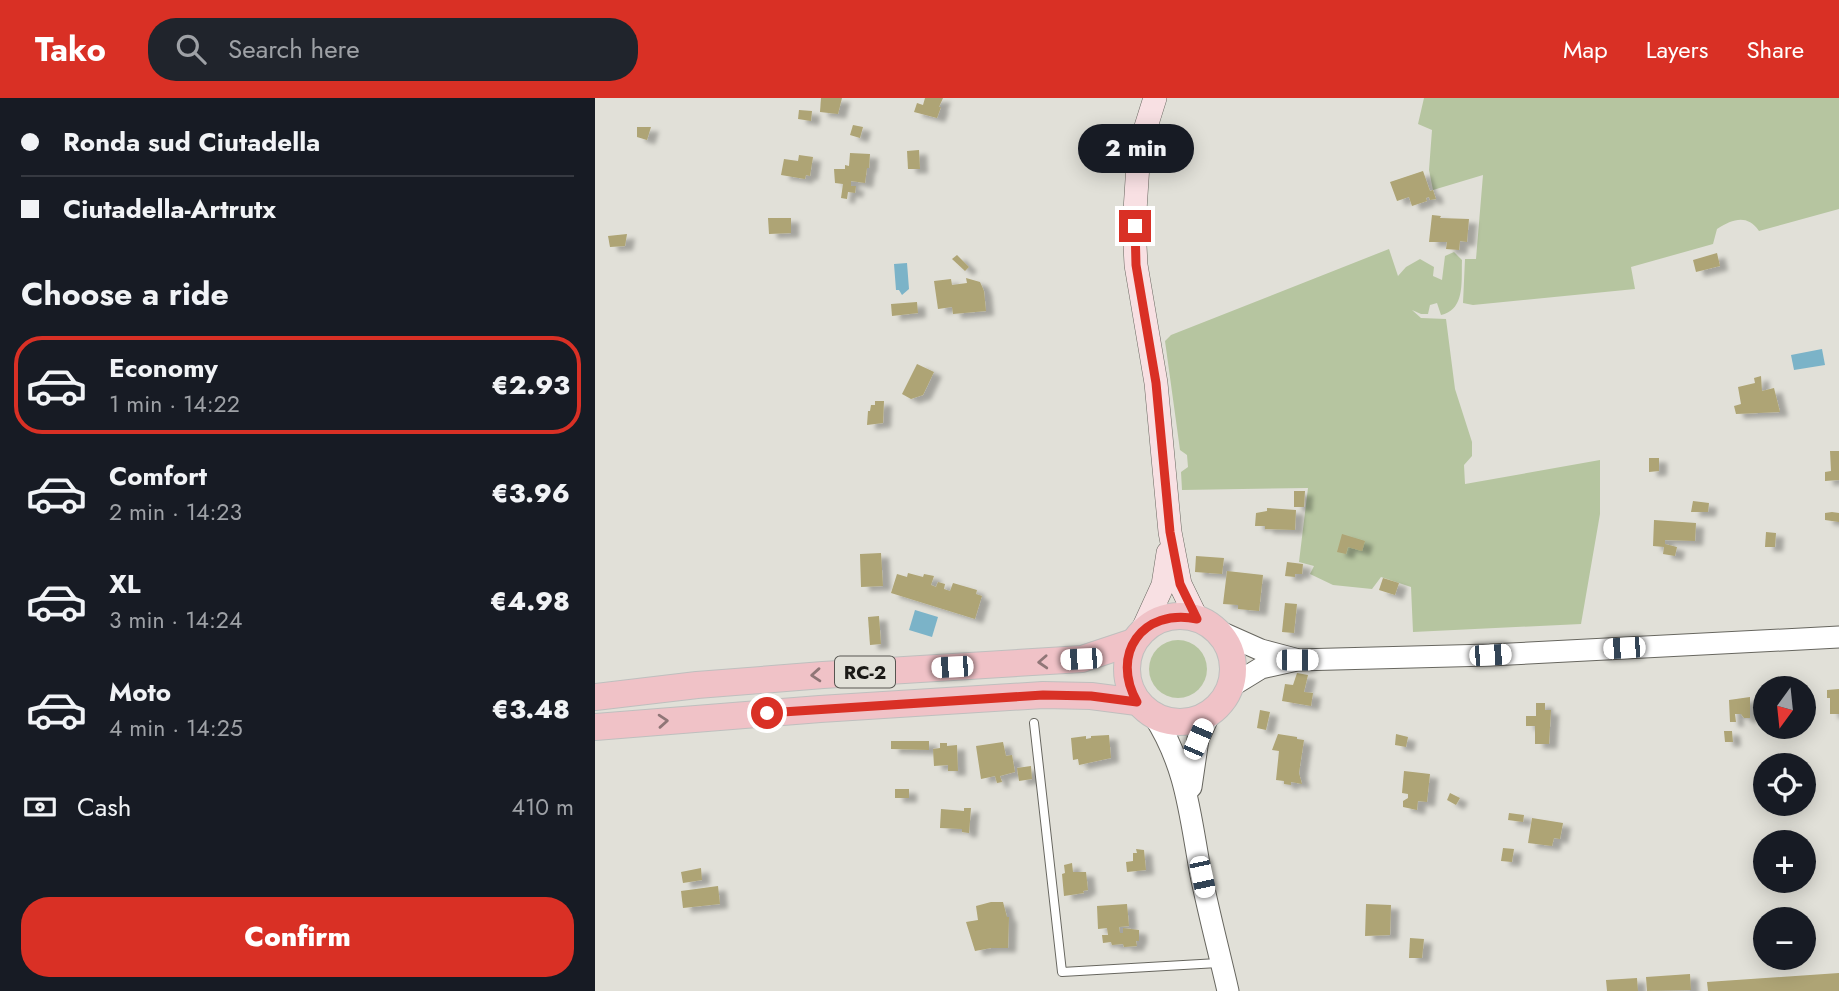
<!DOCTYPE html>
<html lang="en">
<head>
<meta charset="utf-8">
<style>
  body { margin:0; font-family:Jost,sans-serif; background:#20242c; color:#f1f3f6; height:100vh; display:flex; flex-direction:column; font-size:26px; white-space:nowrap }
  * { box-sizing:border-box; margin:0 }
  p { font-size:23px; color:#9ea1a6 }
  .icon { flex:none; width:38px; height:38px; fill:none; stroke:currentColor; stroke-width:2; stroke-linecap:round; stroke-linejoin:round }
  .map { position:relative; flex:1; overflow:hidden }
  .sheet { display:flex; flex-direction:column; background:#171b24; width:595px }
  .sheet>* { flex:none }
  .hud { display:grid; align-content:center; height:154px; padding:0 21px; background:#171b24 }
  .needle { width:46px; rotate:195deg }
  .controls { position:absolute; left:1158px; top:578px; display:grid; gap:14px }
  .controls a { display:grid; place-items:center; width:63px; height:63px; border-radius:50%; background:#171b24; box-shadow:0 4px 18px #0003; font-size:35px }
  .end { position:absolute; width:32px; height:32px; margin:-16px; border:9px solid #d93025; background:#fff; box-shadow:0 0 0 4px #fff }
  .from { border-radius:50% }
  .bubble { position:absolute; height:49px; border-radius:24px; background:#171b24; box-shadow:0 4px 18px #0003; font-size:23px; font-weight:800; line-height:49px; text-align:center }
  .car { position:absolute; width:21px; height:42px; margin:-21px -10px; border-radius:9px; box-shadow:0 0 5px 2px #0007; background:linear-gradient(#fff 24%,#345 0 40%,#fff 0 76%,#345 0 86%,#fff 0) }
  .hud b { display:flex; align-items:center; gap:24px; height:66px; font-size:26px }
  .hud b+b { border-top:2px solid #363941 }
  .hud i { width:18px; height:18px; background:#f1f3f6 }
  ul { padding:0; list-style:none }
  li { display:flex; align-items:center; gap:21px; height:98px; margin:0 14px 10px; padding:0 7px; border:4px solid transparent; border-radius:28px }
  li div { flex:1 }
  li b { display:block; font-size:26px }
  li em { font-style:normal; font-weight:800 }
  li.active { border-color:#d93025 }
  li>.icon { width:63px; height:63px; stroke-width:1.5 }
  h2 { padding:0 21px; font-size:32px; line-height:84px }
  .pay { display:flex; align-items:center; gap:18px; height:77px; padding:0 21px; font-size:26px }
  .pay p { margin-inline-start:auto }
  .primary-button { display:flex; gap:14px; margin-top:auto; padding:14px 21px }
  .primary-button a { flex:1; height:80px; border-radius:28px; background:#d93025; color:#fff; font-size:28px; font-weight:800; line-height:80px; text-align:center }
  header { display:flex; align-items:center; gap:42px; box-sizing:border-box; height:98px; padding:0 35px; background:#d93025; color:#fff }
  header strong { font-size:33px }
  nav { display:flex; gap:38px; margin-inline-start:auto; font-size:24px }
  .search { width:490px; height:63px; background:#20242c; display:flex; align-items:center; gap:18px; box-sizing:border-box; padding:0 24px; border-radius:28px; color:#9ea1a6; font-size:26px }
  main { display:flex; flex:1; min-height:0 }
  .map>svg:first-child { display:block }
  .green { fill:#b6c5a0 }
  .water { fill:#7bb3c8 }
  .building { fill:#aea474; filter:url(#shadow) }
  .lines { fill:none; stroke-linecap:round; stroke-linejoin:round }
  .service-casing { stroke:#67665f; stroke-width:10 }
  .tertiary-casing { stroke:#67665f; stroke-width:23 }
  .secondary-casing { stroke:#67665f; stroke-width:24 }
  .primary-casing { stroke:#bfbfbe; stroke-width:28 }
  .service { stroke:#fff; stroke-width:8 }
  .tertiary { stroke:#fff; stroke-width:21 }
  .secondary { stroke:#f8e0e3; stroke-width:23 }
  .primary { stroke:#f0c2c7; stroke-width:26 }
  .oneway { stroke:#907677 }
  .route { stroke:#d93025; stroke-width:9 }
  .labels { text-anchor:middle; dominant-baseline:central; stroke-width:7; stroke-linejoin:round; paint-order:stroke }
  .shield { fill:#e1e0d8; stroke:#565550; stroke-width:2 }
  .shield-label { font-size:19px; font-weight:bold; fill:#1a1916 }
</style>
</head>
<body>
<header>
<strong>Tako</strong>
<div class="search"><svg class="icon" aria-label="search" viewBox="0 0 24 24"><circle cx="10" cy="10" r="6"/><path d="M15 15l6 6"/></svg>Search here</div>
<nav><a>Map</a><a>Layers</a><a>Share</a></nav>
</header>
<main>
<section class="sheet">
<div class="hud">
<b><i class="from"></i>Ronda sud Ciutadella</b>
<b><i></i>Ciutadella-Artrutx</b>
</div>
<h2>Choose a ride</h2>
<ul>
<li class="active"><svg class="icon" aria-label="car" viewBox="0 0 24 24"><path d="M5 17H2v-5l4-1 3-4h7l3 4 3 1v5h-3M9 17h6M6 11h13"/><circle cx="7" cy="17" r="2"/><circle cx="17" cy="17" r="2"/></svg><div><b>Economy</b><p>1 min · 14:22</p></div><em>€2.93</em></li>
<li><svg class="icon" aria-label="car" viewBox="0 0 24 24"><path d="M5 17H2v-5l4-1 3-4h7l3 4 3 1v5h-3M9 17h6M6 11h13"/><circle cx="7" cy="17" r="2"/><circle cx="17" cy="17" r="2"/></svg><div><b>Comfort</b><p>2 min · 14:23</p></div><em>€3.96</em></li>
<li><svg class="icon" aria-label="car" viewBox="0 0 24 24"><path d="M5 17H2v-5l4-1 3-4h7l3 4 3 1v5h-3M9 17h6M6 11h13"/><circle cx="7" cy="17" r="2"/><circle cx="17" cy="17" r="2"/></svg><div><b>XL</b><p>3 min · 14:24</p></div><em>€4.98</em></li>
<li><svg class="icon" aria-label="car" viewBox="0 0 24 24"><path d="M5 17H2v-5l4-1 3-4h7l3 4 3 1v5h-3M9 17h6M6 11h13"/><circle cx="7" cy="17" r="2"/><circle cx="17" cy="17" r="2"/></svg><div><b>Moto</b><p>4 min · 14:25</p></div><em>€3.48</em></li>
</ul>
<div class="pay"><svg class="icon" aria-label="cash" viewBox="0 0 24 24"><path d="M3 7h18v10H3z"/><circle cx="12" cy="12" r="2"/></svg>Cash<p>410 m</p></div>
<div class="primary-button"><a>Confirm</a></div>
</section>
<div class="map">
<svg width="1244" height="893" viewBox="0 0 1244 893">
  <defs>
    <filter id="shadow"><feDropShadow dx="8" dy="4.5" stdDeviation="2" flood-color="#0004"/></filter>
  </defs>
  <rect width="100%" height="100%" fill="#e1e0d8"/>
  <g class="green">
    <path d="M829,0H1244V111L1164,133C1152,116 1138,121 1122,131L1118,146L1036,169L1040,191L878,207L868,205L870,161H881L888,77L838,92L834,72L837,32L823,26Z"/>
    <path d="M794,151L803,178L811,169L825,161L839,169L838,178L847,182L850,158L859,154L867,162C866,181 871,212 846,217L842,205L835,207L833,216H826L817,212L826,220L851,221L860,291L877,344V358L869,367L870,386L1005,362V416L986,526L818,534L816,489L786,479L777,491L738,487L715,476L719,468L704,464L713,390L587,392L586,374L593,369L592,357L585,352L570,243L576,237Z"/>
    <circle cx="583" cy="571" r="29"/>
  </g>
  <g class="water">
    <polygon points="312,165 314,191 307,197 304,192 301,192 299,166"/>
    <polygon points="1227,251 1230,267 1199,272 1196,257"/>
    <polygon points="320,512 343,519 337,539 314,532"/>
  </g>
  <g class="building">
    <polygon points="226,0 247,0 243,16 225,14"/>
    <polygon points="330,0 348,0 344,9 346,9 342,20 319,14 322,5 328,7"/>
    <polygon points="204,12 217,13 216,23 203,21"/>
    <polygon points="258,27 268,29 265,40 255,37"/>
    <polygon points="42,29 56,29 52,42 42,39"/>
    <polygon points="324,52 325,71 313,71 312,53"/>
    <polygon points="255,55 275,56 274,70 272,70 270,85 256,83 256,88 261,88 260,95 253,94 252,101 246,100 248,86 240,85 239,71 250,71 250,67 254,68"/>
    <polygon points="204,57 218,59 215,78 211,77 210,81 186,77 189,61 203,63"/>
    <polygon points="828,73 835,93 838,92 841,101 835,102 834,99 831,100 832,103 817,108 814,99 802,103 795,84"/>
    <polygon points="837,117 846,118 845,120 874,121 872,144 865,143 864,152 851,151 852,144 834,144"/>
    <polygon points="173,120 196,120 196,135 174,136"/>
    <polygon points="32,136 30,148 15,149 13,138"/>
    <polygon points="1122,155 1125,168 1101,174 1098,162"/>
    <polygon points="362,157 374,169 370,173 357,161"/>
    <polygon points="371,180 385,184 389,193 391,213 358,216 357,209 343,211 339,183 356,181 357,187 372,185"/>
    <polygon points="322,204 323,215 297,218 296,206"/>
    <polygon points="322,266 339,274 328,297 316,301 307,296"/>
    <polygon points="1166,278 1167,293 1179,290 1185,314 1141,316 1139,308 1146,306 1143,289 1160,285 1159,280"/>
    <polygon points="280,303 289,303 288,325 272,327 273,313 275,313 276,307 280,307"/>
    <polygon points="1235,353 1244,353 1244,382 1230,383 1230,374 1236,373"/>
    <polygon points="1054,360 1064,360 1064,373 1054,374"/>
    <polygon points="699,393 710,393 709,409 699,409"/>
    <polygon points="1098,403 1114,405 1113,414 1096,414"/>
    <polygon points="672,410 701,412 700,432 670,431 670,428 660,428 661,415 672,413"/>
    <polygon points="1237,414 1244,415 1244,424 1230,422 1230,415"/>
    <polygon points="1059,422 1101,425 1100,443 1070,442 1070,446 1082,449 1080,458 1068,456 1069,449 1058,448"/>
    <polygon points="1171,434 1181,435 1180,449 1170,449"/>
    <polygon points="747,436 770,443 767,453 753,449 751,456 742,454"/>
    <polygon points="286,455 288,488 266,489 265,456"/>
    <polygon points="601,458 629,460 627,476 600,474"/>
    <polygon points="692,464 708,466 707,476 700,476 700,479 690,478"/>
    <polygon points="632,473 668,477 664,513 643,511 643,507 628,506"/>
    <polygon points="313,475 328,479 329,476 339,478 336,487 341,489 343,484 350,486 349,491 355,493 358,485 382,492 381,496 387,498 380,521 296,495 302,476 312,479"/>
    <polygon points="788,480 804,485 800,497 784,492"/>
    <polygon points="690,505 702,506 699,535 687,534"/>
    <polygon points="284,518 286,546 275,547 273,519"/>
    <polygon points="702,575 713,577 709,594 718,595 716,608 687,603 690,586 698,587"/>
    <polygon points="1244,591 1244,616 1235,616 1235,600 1232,600 1232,592"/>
    <polygon points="1155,599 1155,620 1149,620 1146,616 1140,616 1141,624 1135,624 1134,602"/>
    <polygon points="941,605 950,605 950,612 956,612 954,646 940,646 940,628 931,628 931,618 941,618"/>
    <polygon points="665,612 675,614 671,632 662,630"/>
    <polygon points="1129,633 1137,633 1138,644 1130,644"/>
    <polygon points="683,636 702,639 702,641 709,642 704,675 707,686 696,684 696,687 689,686 689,683 681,682 684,653 677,652"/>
    <polygon points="801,636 813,639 811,649 800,647"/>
    <polygon points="514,637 516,660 484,667 483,661 478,662 476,640 491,638 491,641 496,640 496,638"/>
    <polygon points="296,643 334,643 334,652 296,651"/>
    <polygon points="408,644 411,658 417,657 420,674 405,678 407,684 402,685 400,678 386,681 381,648"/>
    <polygon points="345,645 352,645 352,648 362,647 363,673 353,673 353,667 339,668 338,651 345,650"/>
    <polygon points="436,668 437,681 424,683 422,670"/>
    <polygon points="809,673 835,676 832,704 823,703 822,712 808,709 808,703 813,700 813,696 807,695"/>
    <rect x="300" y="691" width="14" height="9"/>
    <polygon points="855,695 865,700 861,707 852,702"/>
    <polygon points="369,710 376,710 374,735 367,734 367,731 345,730 346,711 369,713"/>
    <polygon points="914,715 929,717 928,724 913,722"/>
    <polygon points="937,720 968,725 965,741 959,740 957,748 933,745"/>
    <polygon points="908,750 919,751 917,764 906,763"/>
    <polygon points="541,751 549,752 551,772 532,774 531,764 538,763 538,755 542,755"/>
    <polygon points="477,765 478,774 491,774 493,792 488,793 489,795 469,798 467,776 470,775 469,767"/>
    <polygon points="106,770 107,782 88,785 86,774"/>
    <polygon points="123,788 125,806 88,810 86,793"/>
    <polygon points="396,804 408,804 412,819 414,819 413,850 396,850 380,853 371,824 383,822 381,808"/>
    <polygon points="532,806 534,828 524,829 525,835 528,835 528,830 544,832 544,843 541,843 542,848 529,849 528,846 517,847 516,844 508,845 507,837 513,837 512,830 503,831 502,808"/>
    <polygon points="771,806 796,807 795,837 770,838"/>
    <polygon points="815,840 829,841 827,860 814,860"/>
    <polygon points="1244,875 1244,893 1113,893 1112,884"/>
    <polygon points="1095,876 1096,892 1052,893 1051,879"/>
    <polygon points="1042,880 1043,893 1012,893 1011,882"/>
  </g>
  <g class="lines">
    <g class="service-casing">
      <polyline id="service" points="439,625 467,874 623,865"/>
    </g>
    <g class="tertiary-casing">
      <g id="tertiary">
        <polyline points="621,532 666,552 700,561"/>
        <polyline points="635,589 666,570 702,562 895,557 1244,539"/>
        <path d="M559,618C592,669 595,719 606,777C614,816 624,854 633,893"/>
        <polyline points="596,689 603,641 615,615"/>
      </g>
    </g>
    <g class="secondary-casing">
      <g id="secondary">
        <polyline points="560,0 544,51 539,128 541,167 561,285 575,434 585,486 602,521"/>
        <polyline points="547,533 568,487 573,455"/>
      </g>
    </g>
    <g class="primary-casing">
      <g id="primary">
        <circle cx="585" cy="571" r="53"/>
        <polyline points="0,599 102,587 228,577 487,561 538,544"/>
        <polyline points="0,629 225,611 448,597 496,598 542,604"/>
      </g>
    </g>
    <use href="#service" class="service"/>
    <use href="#tertiary" class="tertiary"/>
    <use href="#secondary" class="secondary"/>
    <use href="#primary" class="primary"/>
  </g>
  <defs><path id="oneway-chevron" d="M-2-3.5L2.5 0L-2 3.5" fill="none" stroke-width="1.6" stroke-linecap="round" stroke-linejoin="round" transform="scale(1.75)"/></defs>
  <g class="oneway">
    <use href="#oneway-chevron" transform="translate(448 564) rotate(177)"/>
    <use href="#oneway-chevron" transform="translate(221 577) rotate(176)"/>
    <use href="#oneway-chevron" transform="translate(68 623) rotate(-4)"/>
  </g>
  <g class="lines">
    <path class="route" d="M172,615L448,597L496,598L542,604C515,556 547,510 602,521L585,486L575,434L561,285L541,167L540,128"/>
  </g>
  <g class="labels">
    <rect class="shield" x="240" y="558.5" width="60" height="31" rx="5"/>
    <g class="shield-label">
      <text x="270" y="574">RC-2</text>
    </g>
  </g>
</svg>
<div class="controls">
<a><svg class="needle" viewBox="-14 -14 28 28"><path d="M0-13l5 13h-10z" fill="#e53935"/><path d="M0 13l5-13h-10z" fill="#9ea1a6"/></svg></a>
<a><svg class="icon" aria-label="locate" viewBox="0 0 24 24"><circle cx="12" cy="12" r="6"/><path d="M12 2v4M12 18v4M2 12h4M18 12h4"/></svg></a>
<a>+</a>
<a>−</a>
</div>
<i class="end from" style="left:172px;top:615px"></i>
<i class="end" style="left:540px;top:128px"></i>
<div class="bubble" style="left:483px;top:26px;width:116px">2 min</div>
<i class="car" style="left:1029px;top:550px;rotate:267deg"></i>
<i class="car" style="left:895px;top:557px;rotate:87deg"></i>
<i class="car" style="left:486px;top:561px;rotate:267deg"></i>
<i class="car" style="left:702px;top:562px;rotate:90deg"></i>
<i class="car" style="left:357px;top:569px;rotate:267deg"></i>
<i class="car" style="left:603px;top:641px;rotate:23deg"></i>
<i class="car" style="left:607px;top:779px;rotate:168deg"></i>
</div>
</main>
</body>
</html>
